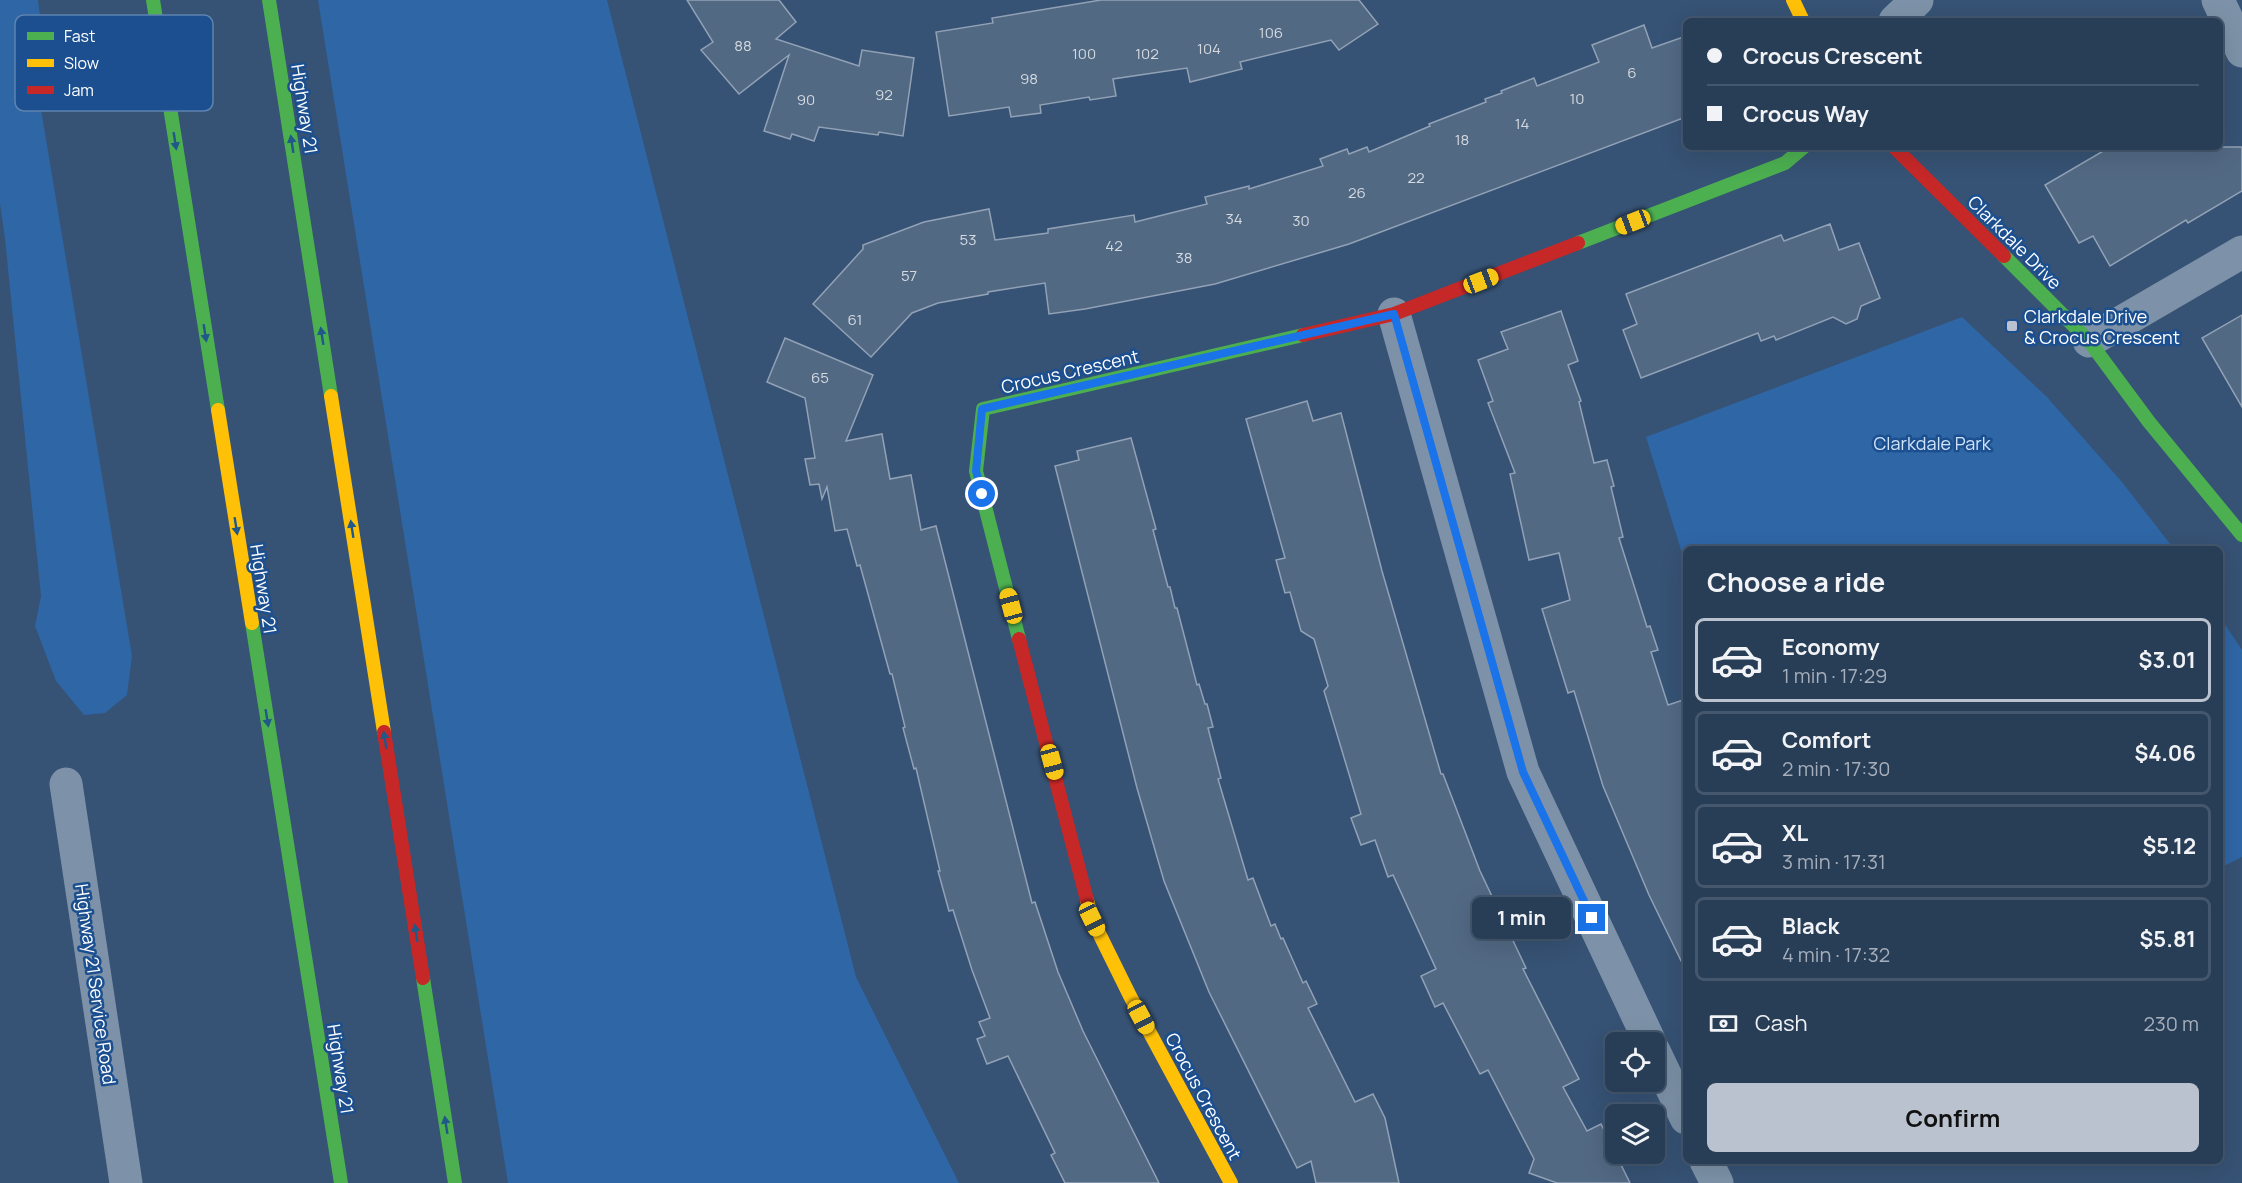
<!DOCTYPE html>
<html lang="en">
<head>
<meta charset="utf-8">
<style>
  body { margin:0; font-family:Manrope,sans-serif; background:#30455d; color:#f1f3f6; height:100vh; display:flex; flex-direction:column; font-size:22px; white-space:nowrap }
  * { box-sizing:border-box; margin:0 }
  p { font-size:20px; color:#a5aeba }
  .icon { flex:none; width:33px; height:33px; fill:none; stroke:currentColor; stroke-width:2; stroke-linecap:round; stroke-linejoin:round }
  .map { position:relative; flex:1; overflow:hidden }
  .drawer { position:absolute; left:1683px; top:546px; width:540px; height:618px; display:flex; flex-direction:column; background:#283e57; border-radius:9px; box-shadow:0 6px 24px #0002,0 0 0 2px #44576d }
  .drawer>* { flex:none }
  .banner { position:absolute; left:1683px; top:18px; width:540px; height:132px; border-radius:9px; box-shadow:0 6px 24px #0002,0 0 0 2px #44576d; display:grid; align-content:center; height:132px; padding:0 24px; background:#283e57 }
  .fabs { position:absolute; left:1605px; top:1032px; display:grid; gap:12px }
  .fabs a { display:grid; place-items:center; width:60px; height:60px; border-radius:9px; background:#283e57; box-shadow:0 6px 24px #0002,0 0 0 2px #44576d; font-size:30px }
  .end { position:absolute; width:27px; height:27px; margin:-14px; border:8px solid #1a73e8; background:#fff; box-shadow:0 0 0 3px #fff }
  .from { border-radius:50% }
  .bubble { position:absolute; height:42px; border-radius:9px; background:#283e57; box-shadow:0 6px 24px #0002,0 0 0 2px #44576d; font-size:20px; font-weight:700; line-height:42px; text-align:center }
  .car { position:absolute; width:18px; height:36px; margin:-18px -9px; border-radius:8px; box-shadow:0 0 4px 2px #0007; background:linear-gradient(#f5c518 24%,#345 0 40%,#f5c518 0 76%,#345 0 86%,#f5c518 0) }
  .banner b { display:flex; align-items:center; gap:21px; height:57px; font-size:22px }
  .banner b+b { border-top:2px solid #44576d }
  .banner i { width:15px; height:15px; background:#f1f3f6 }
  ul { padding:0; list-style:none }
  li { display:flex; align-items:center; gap:18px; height:84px; margin:0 12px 9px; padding:0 12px; border:3px solid #44576d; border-radius:9px }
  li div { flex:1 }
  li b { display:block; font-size:22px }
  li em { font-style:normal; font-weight:700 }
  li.current { border-color:#b9c2ce }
  li>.icon { width:54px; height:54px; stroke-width:1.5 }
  h2 { padding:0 24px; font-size:27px; line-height:72px }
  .pay { display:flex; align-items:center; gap:15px; height:66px; padding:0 24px; font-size:22px }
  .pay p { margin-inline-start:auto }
  .primary-button { display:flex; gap:12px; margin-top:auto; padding:12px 24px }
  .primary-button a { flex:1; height:69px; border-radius:9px; background:#b9c2ce; color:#111; font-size:24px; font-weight:700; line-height:69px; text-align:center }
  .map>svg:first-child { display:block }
  .green { fill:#2f66a5 }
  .building { fill:#526984; stroke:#92a2b6; stroke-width:1.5 }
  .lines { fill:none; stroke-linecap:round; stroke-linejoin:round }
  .street { stroke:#7d92a8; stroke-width:33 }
  .fast { stroke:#4caf50; stroke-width:14 }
  .slow { stroke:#ffc107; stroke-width:14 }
  .jam { stroke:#c62828; stroke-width:14 }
  .oneway { fill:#205989 }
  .route { stroke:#1a73e8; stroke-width:8 }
  .poi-dot { fill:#b9c2ce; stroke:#1b4f8f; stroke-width:2 }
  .labels { text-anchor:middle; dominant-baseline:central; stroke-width:5; stroke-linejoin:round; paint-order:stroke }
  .number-label { font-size:15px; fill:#d4dae0 }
  .street-label { font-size:18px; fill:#fff; stroke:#1b4f8f }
  .poi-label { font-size:18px; fill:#fff; stroke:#1b4f8f; text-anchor:start }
  .park-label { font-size:18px; fill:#cfe3fa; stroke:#1b4f8f }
  .key { fill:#1b4f8f; stroke:#5f84b1; stroke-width:1.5 }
  .key-label { font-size:16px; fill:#fff }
</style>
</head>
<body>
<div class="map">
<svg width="2242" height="1183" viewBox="0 0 2242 1183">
  <rect width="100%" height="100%" fill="#365274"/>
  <g class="green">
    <polygon points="0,0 38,0 45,55 40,103 132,656 127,695 105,713 84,715 56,681 35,626 41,596 5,239 0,204"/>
    <polygon points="318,0 607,0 856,977 959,1183 508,1183"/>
    <polygon points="1962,317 2047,397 2122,482 2174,549 1686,549 1686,566 1646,437"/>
    <polygon points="2220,617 2242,650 2242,857 2220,868"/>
  </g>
  <g class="building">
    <polygon points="687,0 779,0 796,22 776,39 859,66 862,50 914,58 903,136 879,132 878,135 819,127 814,141 792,134 790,139 764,131 789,55 739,94 701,50 713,42"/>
    <polygon points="1101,0 1359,0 1378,24 1339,50 1331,40 1240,62 1242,69 1190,82 1187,68 1113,79 1116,96 1090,100 1089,97 1040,105 1041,113 1011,117 1009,107 949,116 936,32 993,23 992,18"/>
    <polygon points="1644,25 1652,48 1686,36 1686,117 1349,244 1215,284 1085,309 1049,314 1045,283 988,292 988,294 938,303 912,313 871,357 813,304 863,249 863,245 924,222 989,209 995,240 1048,233 1048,229 1134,215 1135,222 1207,204 1205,197 1249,186 1249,189 1323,166 1320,159 1347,149 1349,154 1367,147 1369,152 1430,126 1429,124 1486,102 1485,99 1502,93 1501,91 1534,78 1537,86 1599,62 1592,45"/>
    <polygon points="2110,147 2242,147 2242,191 2188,223 2186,220 2110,266 2093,236 2079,243 2045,185"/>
    <polygon points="1830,224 1839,250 1859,243 1880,298 1861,306 1857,319 1846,324 1833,317 1776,340 1774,336 1761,341 1758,333 1641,378 1623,330 1637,324 1626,294 1781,235 1784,241"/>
    <polygon points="1561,311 1578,361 1568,365 1581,401 1579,402 1594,463 1607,460 1614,486 1611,487 1623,537 1619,538 1647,627 1650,626 1658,650 1651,652 1668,705 1686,699 1686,971 1649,895 1603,786 1574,691 1568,693 1542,609 1570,600 1559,553 1529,560 1510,474 1515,473 1488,403 1493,401 1478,360 1508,349 1501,332"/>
    <polygon points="2242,315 2242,407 2202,338"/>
    <polygon points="785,338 873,375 846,441 882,434 890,479 911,475 921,530 936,526 1032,903 1035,902 1058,972 1083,1031 1159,1183 1065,1183 1051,1155 1055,1153 1008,1056 987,1064 977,1039 985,1036 979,1022 990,1018 972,970 953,910 949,911 938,871 940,871 916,768 914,769 903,728 905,727 892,674 890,674 860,565 857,566 847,529 835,531 827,487 822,499 819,484 810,485 805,459 815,458 805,398 767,382"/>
    <polygon points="1307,401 1313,421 1341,413 1382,571 1441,774 1443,774 1480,871 1526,968 1523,969 1579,1079 1563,1087 1587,1131 1601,1124 1630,1183 1557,1183 1529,1173 1534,1159 1488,1070 1480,1074 1443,1003 1435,1007 1421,976 1436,969 1393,875 1388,877 1375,840 1361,845 1351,818 1361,814 1324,691 1328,686 1314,639 1301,631 1290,592 1285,593 1276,560 1285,558 1246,419"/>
    <polygon points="1131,438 1156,529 1153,530 1168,587 1170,587 1175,608 1177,608 1197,685 1199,684 1205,704 1207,704 1213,727 1208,728 1221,778 1218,779 1248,880 1253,878 1271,926 1275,924 1281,939 1283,938 1303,983 1306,981 1317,1004 1308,1008 1355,1102 1373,1094 1385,1118 1399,1183 1316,1183 1311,1161 1297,1168 1209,992 1164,881 1137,788 1055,466 1079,460 1077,451"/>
  </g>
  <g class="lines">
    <g class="street">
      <polyline points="2218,0 2242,51"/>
      <polyline points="1895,21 1917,0"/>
      <polyline points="1394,314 1523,772 1650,1042"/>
      <polyline points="2089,341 2242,252"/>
      <polyline points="66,784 126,1183"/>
      <polyline points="1654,1051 1686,1118"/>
      <polyline points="1706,1161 1717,1183"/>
    </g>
    <g class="fast">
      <polyline points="153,0 218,410"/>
      <polyline points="269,0 331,396"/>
      <polyline points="1578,243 1785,163 1804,147"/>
      <polyline points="2004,256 2089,341 2149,422 2242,535"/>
      <polyline points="252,623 341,1183"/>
      <polyline points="1019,639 976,471 983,409 1303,335"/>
      <polyline points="423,978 455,1183"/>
    </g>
    <g class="slow">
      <polyline points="1793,0 1803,21"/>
      <polyline points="331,396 384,732"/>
      <polyline points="218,410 252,623"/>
      <polyline points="1087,900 1092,919 1130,996 1231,1183"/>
    </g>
    <g class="jam">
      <polyline points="1894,147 2004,256"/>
      <polyline points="1303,335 1394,314 1578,243"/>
      <polyline points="1019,639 1087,900"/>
      <polyline points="384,732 423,978"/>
    </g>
  </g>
  <defs><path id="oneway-solid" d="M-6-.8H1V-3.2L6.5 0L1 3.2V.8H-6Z" transform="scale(1.5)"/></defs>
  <g class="oneway">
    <use href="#oneway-solid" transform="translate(175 141) rotate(81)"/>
    <use href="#oneway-solid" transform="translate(292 144) rotate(-99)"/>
    <use href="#oneway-solid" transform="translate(205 333) rotate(81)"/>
    <use href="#oneway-solid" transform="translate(322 336) rotate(-99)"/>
    <use href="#oneway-solid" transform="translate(236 526) rotate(81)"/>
    <use href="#oneway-solid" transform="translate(352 529) rotate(-99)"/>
    <use href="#oneway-solid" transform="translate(267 718) rotate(81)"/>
    <use href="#oneway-solid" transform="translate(385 740) rotate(-99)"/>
    <use href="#oneway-solid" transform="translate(416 933) rotate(-99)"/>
    <use href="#oneway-solid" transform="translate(446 1125) rotate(-99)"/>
  </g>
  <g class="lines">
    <polyline class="route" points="982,494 976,471 982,409 1394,314 1523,772 1592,918"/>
  </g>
  <rect class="poi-dot" x="2006" y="320" width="12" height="12" rx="3"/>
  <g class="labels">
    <g class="number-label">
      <text x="1271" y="32">106</text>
      <text x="743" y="45">88</text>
      <text x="1209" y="48">104</text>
      <text x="1084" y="53">100</text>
      <text x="1147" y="53">102</text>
      <text x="1632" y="72">6</text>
      <text x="1029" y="78">98</text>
      <text x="884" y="94">92</text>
      <text x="1577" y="98">10</text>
      <text x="806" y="99">90</text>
      <text x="1522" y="123">14</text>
      <text x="1462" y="139">18</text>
      <text x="1416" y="177">22</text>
      <text x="1357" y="192">26</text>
      <text x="1234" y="218">34</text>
      <text x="1301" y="220">30</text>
      <text x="968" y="239">53</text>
      <text x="1114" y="245">42</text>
      <text x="1184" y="257">38</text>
      <text x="909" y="275">57</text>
      <text x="855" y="319">61</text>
      <text x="820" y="377">65</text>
    </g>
    <g class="street-label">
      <text transform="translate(305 109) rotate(81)">Highway 21</text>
      <text transform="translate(2015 242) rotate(45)">Clarkdale Drive</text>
      <text transform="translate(1070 371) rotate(-13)">Crocus Crescent</text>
      <text transform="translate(264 589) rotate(81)">Highway 21</text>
      <text transform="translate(96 984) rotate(82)">Highway 21 Service Road</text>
      <text transform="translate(341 1069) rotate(81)">Highway 21</text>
      <text transform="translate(1204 1096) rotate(62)">Crocus Crescent</text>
    </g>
    <g class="poi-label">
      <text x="2024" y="316">Clarkdale Drive<tspan x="2024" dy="21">&amp; Crocus Crescent</tspan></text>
    </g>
    <g class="park-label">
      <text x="1932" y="443">Clarkdale Park</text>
    </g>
  </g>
  <rect x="15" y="15" width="198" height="96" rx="9" class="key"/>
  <rect x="27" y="32" width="27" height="8" fill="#4caf50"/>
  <rect x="27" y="59" width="27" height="8" fill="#ffc107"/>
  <rect x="27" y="86" width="27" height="8" fill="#c62828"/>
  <g class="key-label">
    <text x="64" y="42">Fast</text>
    <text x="64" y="69">Slow</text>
    <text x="64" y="96">Jam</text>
  </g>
</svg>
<div class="fabs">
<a><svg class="icon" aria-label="locate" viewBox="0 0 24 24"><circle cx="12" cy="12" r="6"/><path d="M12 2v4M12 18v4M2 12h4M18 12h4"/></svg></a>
<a><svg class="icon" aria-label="layers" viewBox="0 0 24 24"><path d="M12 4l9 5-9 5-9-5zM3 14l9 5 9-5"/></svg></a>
</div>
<i class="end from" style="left:982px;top:494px"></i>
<i class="end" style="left:1592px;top:918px"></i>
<div class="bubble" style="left:1472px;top:897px;width:99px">1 min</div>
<i class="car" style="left:1633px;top:222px;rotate:249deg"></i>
<i class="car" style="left:1481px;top:281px;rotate:69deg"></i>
<i class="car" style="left:1011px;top:606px;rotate:345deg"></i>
<i class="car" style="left:1052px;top:762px;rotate:165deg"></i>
<i class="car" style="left:1092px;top:919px;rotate:154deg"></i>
<i class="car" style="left:1141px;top:1017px;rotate:152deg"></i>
<div class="banner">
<b><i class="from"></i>Crocus Crescent</b>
<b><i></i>Crocus Way</b>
</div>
<section class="drawer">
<h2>Choose a ride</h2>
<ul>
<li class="current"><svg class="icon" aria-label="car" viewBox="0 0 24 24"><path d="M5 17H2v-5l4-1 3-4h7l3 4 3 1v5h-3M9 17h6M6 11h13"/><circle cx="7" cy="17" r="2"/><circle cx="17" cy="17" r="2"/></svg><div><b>Economy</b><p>1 min · 17:29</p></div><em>$3.01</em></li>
<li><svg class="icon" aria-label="car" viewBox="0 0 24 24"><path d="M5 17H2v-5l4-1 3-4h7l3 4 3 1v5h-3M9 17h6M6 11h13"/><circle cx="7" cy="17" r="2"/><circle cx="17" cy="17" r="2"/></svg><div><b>Comfort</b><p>2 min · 17:30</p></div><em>$4.06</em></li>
<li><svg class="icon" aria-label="car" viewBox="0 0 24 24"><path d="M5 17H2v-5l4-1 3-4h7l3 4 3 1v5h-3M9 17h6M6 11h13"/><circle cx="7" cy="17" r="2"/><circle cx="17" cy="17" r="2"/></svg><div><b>XL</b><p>3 min · 17:31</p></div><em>$5.12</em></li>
<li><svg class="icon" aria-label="car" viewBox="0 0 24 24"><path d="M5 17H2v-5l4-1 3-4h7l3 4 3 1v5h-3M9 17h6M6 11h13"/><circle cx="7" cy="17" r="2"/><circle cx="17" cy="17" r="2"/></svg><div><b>Black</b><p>4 min · 17:32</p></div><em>$5.81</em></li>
</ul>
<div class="pay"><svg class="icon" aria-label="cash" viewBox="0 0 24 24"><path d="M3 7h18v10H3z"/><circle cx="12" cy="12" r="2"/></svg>Cash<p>230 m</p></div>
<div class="primary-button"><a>Confirm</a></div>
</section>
</div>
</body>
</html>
